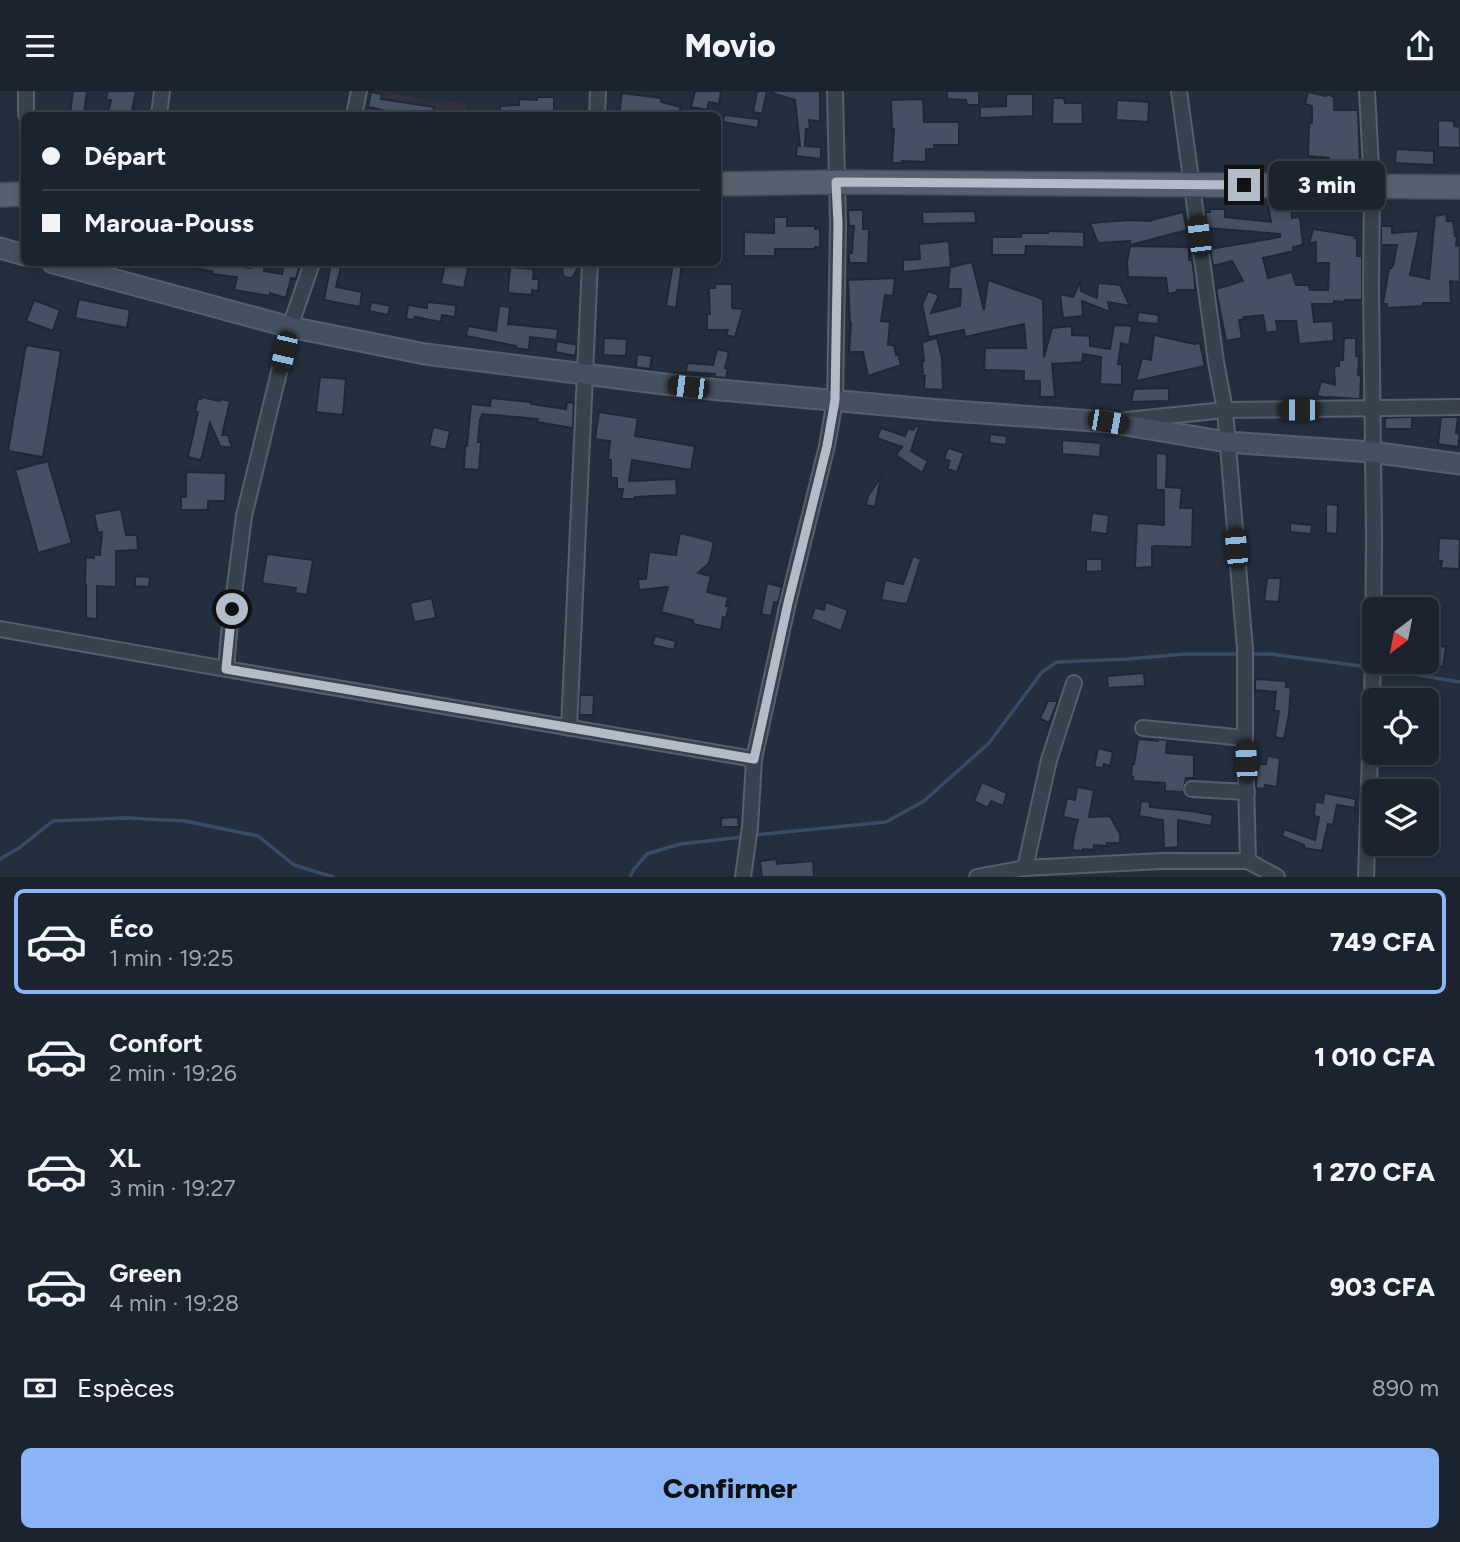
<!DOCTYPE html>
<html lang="fr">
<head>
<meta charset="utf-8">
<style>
  body { margin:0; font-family:Figtree,sans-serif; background:#242b36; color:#f1f3f6; height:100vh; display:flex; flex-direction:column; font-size:26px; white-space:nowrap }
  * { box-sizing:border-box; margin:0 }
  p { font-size:23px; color:#a0a4aa }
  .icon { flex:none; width:38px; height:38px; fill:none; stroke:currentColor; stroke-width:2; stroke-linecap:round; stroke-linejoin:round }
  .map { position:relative; height:786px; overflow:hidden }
  .panel { display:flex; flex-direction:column; background:#1b232e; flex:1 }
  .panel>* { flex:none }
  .top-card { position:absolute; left:21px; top:21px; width:700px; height:154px; border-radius:10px; box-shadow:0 4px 10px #0003,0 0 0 2px #39404a; display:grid; align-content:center; height:154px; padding:0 21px; background:#1b232e }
  .needle { width:46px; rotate:212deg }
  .controls { position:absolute; left:1362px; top:506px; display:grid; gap:14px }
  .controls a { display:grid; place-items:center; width:77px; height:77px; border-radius:10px; background:#1b232e; box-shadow:0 4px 10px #0003,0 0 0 2px #39404a; font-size:35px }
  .end { position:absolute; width:32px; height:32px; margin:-16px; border:9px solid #b4bcc9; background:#111; box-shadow:0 0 0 4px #111 }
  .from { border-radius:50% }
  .bubble { position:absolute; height:49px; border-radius:10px; background:#1b232e; box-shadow:0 4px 10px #0003,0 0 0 2px #39404a; font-size:23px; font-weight:800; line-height:49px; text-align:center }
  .car { position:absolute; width:21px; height:42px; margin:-21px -10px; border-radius:9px; box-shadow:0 0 5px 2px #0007; background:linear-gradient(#222 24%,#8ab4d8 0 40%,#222 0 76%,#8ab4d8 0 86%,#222 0) }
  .top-card b { display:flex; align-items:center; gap:24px; height:66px; font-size:26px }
  .top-card b+b { border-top:2px solid #39404a }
  .top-card i { width:18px; height:18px; background:#f1f3f6 }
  ul { padding:12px 0 0; list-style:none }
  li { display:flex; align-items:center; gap:21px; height:105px; margin:0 14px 10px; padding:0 7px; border:4px solid transparent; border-radius:10px }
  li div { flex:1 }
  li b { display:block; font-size:26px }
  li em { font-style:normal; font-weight:800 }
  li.active { border-color:#8ab4f8 }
  li>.icon { width:63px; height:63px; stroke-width:1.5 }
  .pay { display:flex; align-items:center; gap:18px; height:77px; padding:0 21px; font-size:26px }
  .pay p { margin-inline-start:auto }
  .primary-button { display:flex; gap:14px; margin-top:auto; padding:14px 21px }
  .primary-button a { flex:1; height:80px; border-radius:10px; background:#8ab4f8; color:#111; font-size:28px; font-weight:800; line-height:80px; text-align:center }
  header { display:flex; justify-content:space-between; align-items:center; height:91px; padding:0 21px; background:#1b232e; font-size:32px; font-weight:800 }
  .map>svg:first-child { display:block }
  .medical { fill:#32303f }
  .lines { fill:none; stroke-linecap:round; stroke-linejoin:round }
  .stream { stroke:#394c67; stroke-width:3.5 }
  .building { fill:#455162; stroke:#1f2835; stroke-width:2 }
  .minor-casing { stroke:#565f6c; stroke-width:18 }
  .secondary-casing { stroke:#565f6c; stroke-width:23 }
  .primary-casing { stroke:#414a57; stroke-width:26 }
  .minor { stroke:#38414e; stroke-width:14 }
  .secondary { stroke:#465061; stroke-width:19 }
  .primary { stroke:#56606e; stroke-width:23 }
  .route { stroke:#b4bcc9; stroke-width:9 }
</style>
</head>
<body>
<header><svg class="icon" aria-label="menu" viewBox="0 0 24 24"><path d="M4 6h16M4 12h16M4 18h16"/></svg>Movio<svg class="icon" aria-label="share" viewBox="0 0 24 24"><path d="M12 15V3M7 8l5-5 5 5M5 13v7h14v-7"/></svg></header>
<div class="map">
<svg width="1460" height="786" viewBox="0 0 1460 786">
  <rect width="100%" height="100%" fill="#242f3e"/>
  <polygon class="medical" points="370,0 383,0 426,9 467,12 466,24 366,24"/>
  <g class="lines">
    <g class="stream">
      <polyline points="1247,563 1270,563 1368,576"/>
      <polyline points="1376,577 1460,591"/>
      <polyline points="754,744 886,731 924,710 989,652 1042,581 1057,571 1128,568 1185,563 1240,563"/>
      <polyline points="0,768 19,757 53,730 126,727 185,730 258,745 294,774 333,786"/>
      <polyline points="630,786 634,778 647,763 680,753 743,746"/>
    </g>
  </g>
  <g class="building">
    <polygon points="73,0 87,0 84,24 70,24"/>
    <polygon points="108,0 136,0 131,24 117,24 108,22 111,9 106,9"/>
    <polygon points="695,0 721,0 719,13 709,11 707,19 691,16"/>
    <polygon points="757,0 767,0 762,23 753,21"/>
    <polygon points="772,0 820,0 820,30 809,29 810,37 806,38 805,55 821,56 821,68 796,65 797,54 800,55 795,9 772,2"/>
    <polygon points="947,0 979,0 979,14 967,14 966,9 947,8"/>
    <polygon points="371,1 382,3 381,8 434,16 433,24 393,24 387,23 387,20 368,16"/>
    <polygon points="1308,1 1326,5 1327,3 1334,6 1334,19 1358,19 1360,73 1329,73 1329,67 1308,65 1309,32 1312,32 1312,15 1305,13"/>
    <polygon points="622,2 661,7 661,11 681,16 678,24 619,24"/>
    <polygon points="1006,3 1033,3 1033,25 980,27 980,16 1006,15"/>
    <polygon points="537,6 554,6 554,24 500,24 500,15 519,14 519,8 537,9"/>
    <polygon points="1053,7 1064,7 1065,12 1082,12 1083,33 1052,33"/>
    <polygon points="923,8 924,31 959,31 959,54 934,54 935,58 926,58 926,71 902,70 903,72 892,72 894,38 892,38 891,9"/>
    <polygon points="1117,9 1149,11 1148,31 1116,29"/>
    <polygon points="724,24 759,28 758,37 723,31"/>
    <polygon points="1438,29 1454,30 1454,35 1460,36 1460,57 1438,56"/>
    <polygon points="1396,58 1434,60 1434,74 1395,72"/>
    <polygon points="1278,113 1278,115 1291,115 1292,127 1300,126 1303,154 1293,156 1294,160 1263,167 1268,187 1292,181 1296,194 1309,194 1310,199 1328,199 1329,172 1316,172 1316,151 1309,153 1313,138 1356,145 1355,147 1357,147 1357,165 1362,165 1362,209 1345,209 1344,211 1334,210 1334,212 1332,213 1312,213 1314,231 1333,230 1334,250 1299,253 1296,230 1276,230 1278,240 1266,242 1263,224 1244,226 1245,228 1239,229 1242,247 1226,250 1216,198 1243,190 1232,170 1213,175 1210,158 1280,146 1280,143 1207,137 1205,121 1210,121 1210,118 1225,118 1225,126 1271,131 1268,114"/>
    <polygon points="848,119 863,119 863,138 869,138 868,172 849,172 849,162 852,162 854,135 849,135"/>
    <polygon points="975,120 976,132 923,133 922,121"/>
    <polygon points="1183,121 1187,139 1130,154 1130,150 1098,152 1090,132 1130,129 1151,130 1151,129"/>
    <polygon points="1446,123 1447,130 1453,130 1455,145 1457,145 1456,155 1460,154 1460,191 1450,190 1451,212 1423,212 1423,215 1387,217 1387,213 1383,213 1389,177 1391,177 1393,175 1397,154 1381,154 1381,135 1392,135 1392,142 1419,140 1410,184 1429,188 1435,125"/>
    <polygon points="774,126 787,126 787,135 815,135 815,138 820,137 820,156 815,156 815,158 775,158 775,165 744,165 744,141 774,142"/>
    <polygon points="1048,140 1084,141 1084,156 1026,155 1025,164 992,164 992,146 1021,146 1021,142 1048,142"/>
    <polygon points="949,150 951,176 972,171 984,219 988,189 1043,208 1044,266 1052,237 1072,235 1072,244 1090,245 1090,255 1110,258 1114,234 1132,235 1129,254 1121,252 1118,273 1122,273 1122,294 1100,293 1101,266 1083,263 1082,271 1052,273 1055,306 1040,306 1040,290 1024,290 1024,280 984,279 985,257 1026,257 1024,233 965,246 964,239 929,246 922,214 928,200 939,204 931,222 960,215 961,198 948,198 950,176 903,181 903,169 920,168 919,153"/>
    <polygon points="1130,155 1189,156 1189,169 1192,169 1194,182 1195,199 1177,199 1177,201 1168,203 1166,187 1128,186 1127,171"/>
    <polygon points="194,172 230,172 230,173 250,177 251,172 265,172 264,180 282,183 284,172 300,173 296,188 291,187 286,207 270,202 270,205 234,199 237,186 212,183 212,180 193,177"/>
    <polygon points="331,172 342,172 336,196 362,201 360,216 324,209"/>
    <polygon points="445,172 469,172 464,197 441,193"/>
    <polygon points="574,172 580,172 573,186 568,187 563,185 562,179 564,175"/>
    <polygon points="673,172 682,172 676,217 666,215"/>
    <polygon points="510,176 534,178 533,188 539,188 538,200 532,199 532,204 508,202"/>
    <polygon points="895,187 893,205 885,204 881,230 890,231 888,254 894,254 896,264 898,263 901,274 868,285 863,261 849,261 851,232 850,232 848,189"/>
    <polygon points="1080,191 1081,200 1097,207 1098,192 1120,194 1130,215 1108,211 1110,221 1082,210 1083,225 1063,227 1060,203 1073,206"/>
    <polygon points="715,193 732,193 732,217 743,218 735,246 726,244 728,239 707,239 707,223 710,223 709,197 715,197"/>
    <polygon points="79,208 130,219 127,237 75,227"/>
    <polygon points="34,209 60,219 53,240 26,230"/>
    <polygon points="371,211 390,215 388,224 369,220"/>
    <polygon points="427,211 456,214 455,226 442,224 441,231 415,226 414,229 406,228 408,214 427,217"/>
    <polygon points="499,215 510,216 508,233 558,238 557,249 530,246 529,259 515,257 516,255 466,245 468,235 496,240"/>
    <polygon points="1138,221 1159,224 1158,233 1137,231"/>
    <polygon points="1154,244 1194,253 1200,252 1205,275 1136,290 1142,267 1151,269"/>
    <polygon points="604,247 627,248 626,265 603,264"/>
    <polygon points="937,247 942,267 943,299 924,298 925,285 923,285 922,270 924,270 922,251"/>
    <polygon points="1344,247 1356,247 1356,265 1359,265 1358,284 1361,285 1360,308 1328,306 1328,307 1317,305 1321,290 1335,294 1334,275 1339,275 1339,269 1343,269"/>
    <polygon points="557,250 577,254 575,265 555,261"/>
    <polygon points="26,254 61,260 43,366 8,360"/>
    <polygon points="717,258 729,261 725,277 728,278 726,287 715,286 715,283 686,281 687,272 713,274"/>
    <polygon points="637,263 652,265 650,278 636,276"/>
    <polygon points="320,286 346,288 343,324 316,321"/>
    <polygon points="1169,297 1169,310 1131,311 1134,298"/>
    <polygon points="201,306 220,310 221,308 230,310 222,344 228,344 232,357 220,355 210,332 201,369 188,366 198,321 195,320 198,308 201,308"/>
    <polygon points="491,307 531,311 531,313 566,318 567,311 574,312 573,337 537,331 538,328 482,323 481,328 480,328 478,351 481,351 479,379 464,378 465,355 467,355 471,313 490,315"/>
    <polygon points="599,321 638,327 635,345 695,355 691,379 632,369 629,390 676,388 677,404 635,406 635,408 621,408 623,398 617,398 617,387 611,387 611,369 608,369 610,350 595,348"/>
    <polygon points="1408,326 1412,326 1412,338 1385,338 1385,327"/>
    <polygon points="1441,326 1458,326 1456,342 1460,343 1458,356 1438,353"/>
    <polygon points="916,335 919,336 911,360 928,370 922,382 896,364 902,356 877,347 881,337 905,345 908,337 913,339"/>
    <polygon points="433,336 450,340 446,359 429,355"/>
    <polygon points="990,343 1007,345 1006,354 989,352"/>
    <polygon points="1062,349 1101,352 1100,366 1062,363"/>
    <polygon points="948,357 964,362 957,381 947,378 950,370 944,368"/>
    <polygon points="1156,362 1167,363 1166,396 1182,397 1180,417 1193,417 1192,456 1154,455 1154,457 1152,456 1152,476 1135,477 1137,432 1164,434 1164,399 1156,399"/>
    <polygon points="48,370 72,452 38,462 15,379"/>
    <polygon points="186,381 226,382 225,410 208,410 208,419 181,419 181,406 186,406"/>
    <polygon points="881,386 875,416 866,414 868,405"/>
    <polygon points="1326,413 1338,414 1337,443 1326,442"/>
    <polygon points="121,418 126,444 137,444 138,459 116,460 116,496 97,495 97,528 86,527 86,494 85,494 86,466 94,467 94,463 100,464 102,441 98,442 94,423"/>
    <polygon points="1092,422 1109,424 1107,443 1090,441"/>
    <polygon points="1290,432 1312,434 1311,443 1290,441"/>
    <polygon points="680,442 712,450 712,451 714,452 709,472 698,482 711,485 707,501 728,506 726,515 729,515 726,527 723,526 721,539 693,533 693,529 661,521 668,496 639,499 638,488 646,488 649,461 676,464"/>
    <polygon points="1439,447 1460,448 1459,478 1441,477 1442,470 1438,470"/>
    <polygon points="267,463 313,469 307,504 295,502 296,497 262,492"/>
    <polygon points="913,465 921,468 907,513 881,509 885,489 903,493"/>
    <polygon points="1086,468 1102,468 1102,480 1086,481"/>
    <polygon points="135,485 150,486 149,496 135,495"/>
    <polygon points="1267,487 1281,487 1279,511 1264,510"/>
    <polygon points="767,492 782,496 778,512 774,511 771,525 761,523"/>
    <polygon points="432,507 436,527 414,531 410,512"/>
    <polygon points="826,511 848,519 841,540 811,528 815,516 824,519"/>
    <polygon points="655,545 676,550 674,559 652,554"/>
    <polygon points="1428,553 1446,556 1443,576 1431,574 1432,570 1426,569"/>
    <polygon points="1144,582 1145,595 1108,597 1107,585"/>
    <polygon points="1255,588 1286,590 1286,596 1291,597 1289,623 1284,648 1275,646 1279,620 1274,620 1276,601 1255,599"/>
    <polygon points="580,604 594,604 593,624 579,624"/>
    <polygon points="1048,610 1058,610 1049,632 1040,627"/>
    <polygon points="1138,648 1158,650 1158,648 1167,649 1166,662 1194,664 1194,687 1186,687 1183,701 1165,700 1165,692 1133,690 1133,686 1131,686 1132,673 1134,673"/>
    <polygon points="1098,657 1113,661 1110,675 1104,673 1103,677 1094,676"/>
    <polygon points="1267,665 1280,667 1277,696 1265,694 1264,698 1256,697 1256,688 1259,673 1266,673"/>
    <polygon points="982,691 1007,702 1003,715 991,710 988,717 974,710"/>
    <polygon points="1077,696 1094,699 1089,726 1110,725 1120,743 1120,752 1107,752 1107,755 1094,754 1093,759 1083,758 1083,760 1072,759 1074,745 1078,729 1063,726 1067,707 1075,709"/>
    <polygon points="1324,702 1356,708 1355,717 1337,714 1333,734 1328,733 1322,760 1304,757 1304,754 1282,745 1284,738 1315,749 1319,726 1314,725 1315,711 1323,712"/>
    <polygon points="1141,710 1150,711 1150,716 1191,720 1213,724 1211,735 1178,729 1178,756 1164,757 1163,729 1139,725"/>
    <polygon points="738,726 739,736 721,736 721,727"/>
    <polygon points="776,768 777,773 813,770 814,786 762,786 760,770"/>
  </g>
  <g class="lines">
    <g class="minor-casing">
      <g id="minor">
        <polyline points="26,0 26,24"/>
        <polyline points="1179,0 1216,271 1225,319 1245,558 1245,647 1248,770"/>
        <polyline points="159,24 162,0"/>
        <polyline points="354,24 359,0"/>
        <polyline points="597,24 598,0"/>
        <polyline points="312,172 290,236 244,425 229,542 226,578 754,668"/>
        <polyline points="1126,329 1225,319 1460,316"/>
        <polyline points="0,538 226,578"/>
        <polyline points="569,637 590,172"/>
        <polyline points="1143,637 1245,647"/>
        <polyline points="1192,698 1247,701"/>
        <polyline points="1025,777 1161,770 1248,770 1277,786"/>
        <polyline points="743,786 750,736 754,668 788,512 827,355 835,309 838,133 835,0"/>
        <polyline points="977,786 1025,777 1049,669 1074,592"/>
        <polyline points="1366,786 1373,572 1374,445 1371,197 1372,96 1367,0"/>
      </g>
    </g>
    <g class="secondary-casing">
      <g id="secondary">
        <polyline points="0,157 24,164"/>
        <polyline points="53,172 290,236 425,263 688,296 939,319 1108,331 1227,351 1372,361 1460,373"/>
      </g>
    </g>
    <g class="primary-casing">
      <g id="primary">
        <polyline points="718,93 837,91 1460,96"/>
        <polyline points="0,104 24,103"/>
      </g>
    </g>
    <use href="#minor" class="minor"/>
    <use href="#secondary" class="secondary"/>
    <use href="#primary" class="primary"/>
  </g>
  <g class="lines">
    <polyline class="route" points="232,518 226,578 754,668 788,512 827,355 835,309 838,133 836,91 1244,94"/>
  </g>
</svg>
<div class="controls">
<a><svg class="needle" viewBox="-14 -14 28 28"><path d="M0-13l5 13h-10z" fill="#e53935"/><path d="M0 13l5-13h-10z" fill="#a0a4aa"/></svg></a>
<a><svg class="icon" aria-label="locate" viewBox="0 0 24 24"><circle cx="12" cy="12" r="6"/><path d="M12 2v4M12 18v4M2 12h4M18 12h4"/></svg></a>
<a><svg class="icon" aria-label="layers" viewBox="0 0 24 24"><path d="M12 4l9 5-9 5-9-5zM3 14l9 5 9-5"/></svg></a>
</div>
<i class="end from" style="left:232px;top:518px"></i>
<i class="end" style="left:1244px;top:94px"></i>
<div class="bubble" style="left:1269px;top:70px;width:116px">3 min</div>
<i class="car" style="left:1199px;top:145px;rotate:353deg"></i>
<i class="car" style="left:284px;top:261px;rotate:193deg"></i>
<i class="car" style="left:688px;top:296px;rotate:277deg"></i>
<i class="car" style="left:1299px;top:319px;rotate:270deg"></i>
<i class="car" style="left:1108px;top:331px;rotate:100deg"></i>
<i class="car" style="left:1236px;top:457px;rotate:355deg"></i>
<i class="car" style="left:1246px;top:670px;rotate:357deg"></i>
<div class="top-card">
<b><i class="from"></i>Départ</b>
<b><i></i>Maroua-Pouss</b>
</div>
</div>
<section class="panel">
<ul>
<li class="active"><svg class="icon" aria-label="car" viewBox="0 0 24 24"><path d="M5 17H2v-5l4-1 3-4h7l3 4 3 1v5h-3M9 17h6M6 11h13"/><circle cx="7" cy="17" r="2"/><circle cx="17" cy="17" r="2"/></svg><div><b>Éco</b><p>1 min · 19:25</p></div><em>749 CFA</em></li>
<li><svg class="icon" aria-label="car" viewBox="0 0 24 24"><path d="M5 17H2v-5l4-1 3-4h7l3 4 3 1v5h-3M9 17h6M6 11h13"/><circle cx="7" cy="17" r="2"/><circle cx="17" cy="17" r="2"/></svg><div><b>Confort</b><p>2 min · 19:26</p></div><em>1 010 CFA</em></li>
<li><svg class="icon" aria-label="car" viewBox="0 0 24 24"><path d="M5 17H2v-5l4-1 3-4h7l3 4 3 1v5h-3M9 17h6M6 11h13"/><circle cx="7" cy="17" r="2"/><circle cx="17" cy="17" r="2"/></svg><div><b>XL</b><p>3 min · 19:27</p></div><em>1 270 CFA</em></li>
<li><svg class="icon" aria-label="car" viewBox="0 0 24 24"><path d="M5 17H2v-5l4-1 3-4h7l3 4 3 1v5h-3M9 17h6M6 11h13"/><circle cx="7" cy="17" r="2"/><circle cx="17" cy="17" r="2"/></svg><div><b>Green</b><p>4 min · 19:28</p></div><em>903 CFA</em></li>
</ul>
<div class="pay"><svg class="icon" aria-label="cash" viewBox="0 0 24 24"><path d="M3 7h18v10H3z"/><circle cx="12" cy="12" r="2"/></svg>Espèces<p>890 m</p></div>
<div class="primary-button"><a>Confirmer</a></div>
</section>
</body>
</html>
